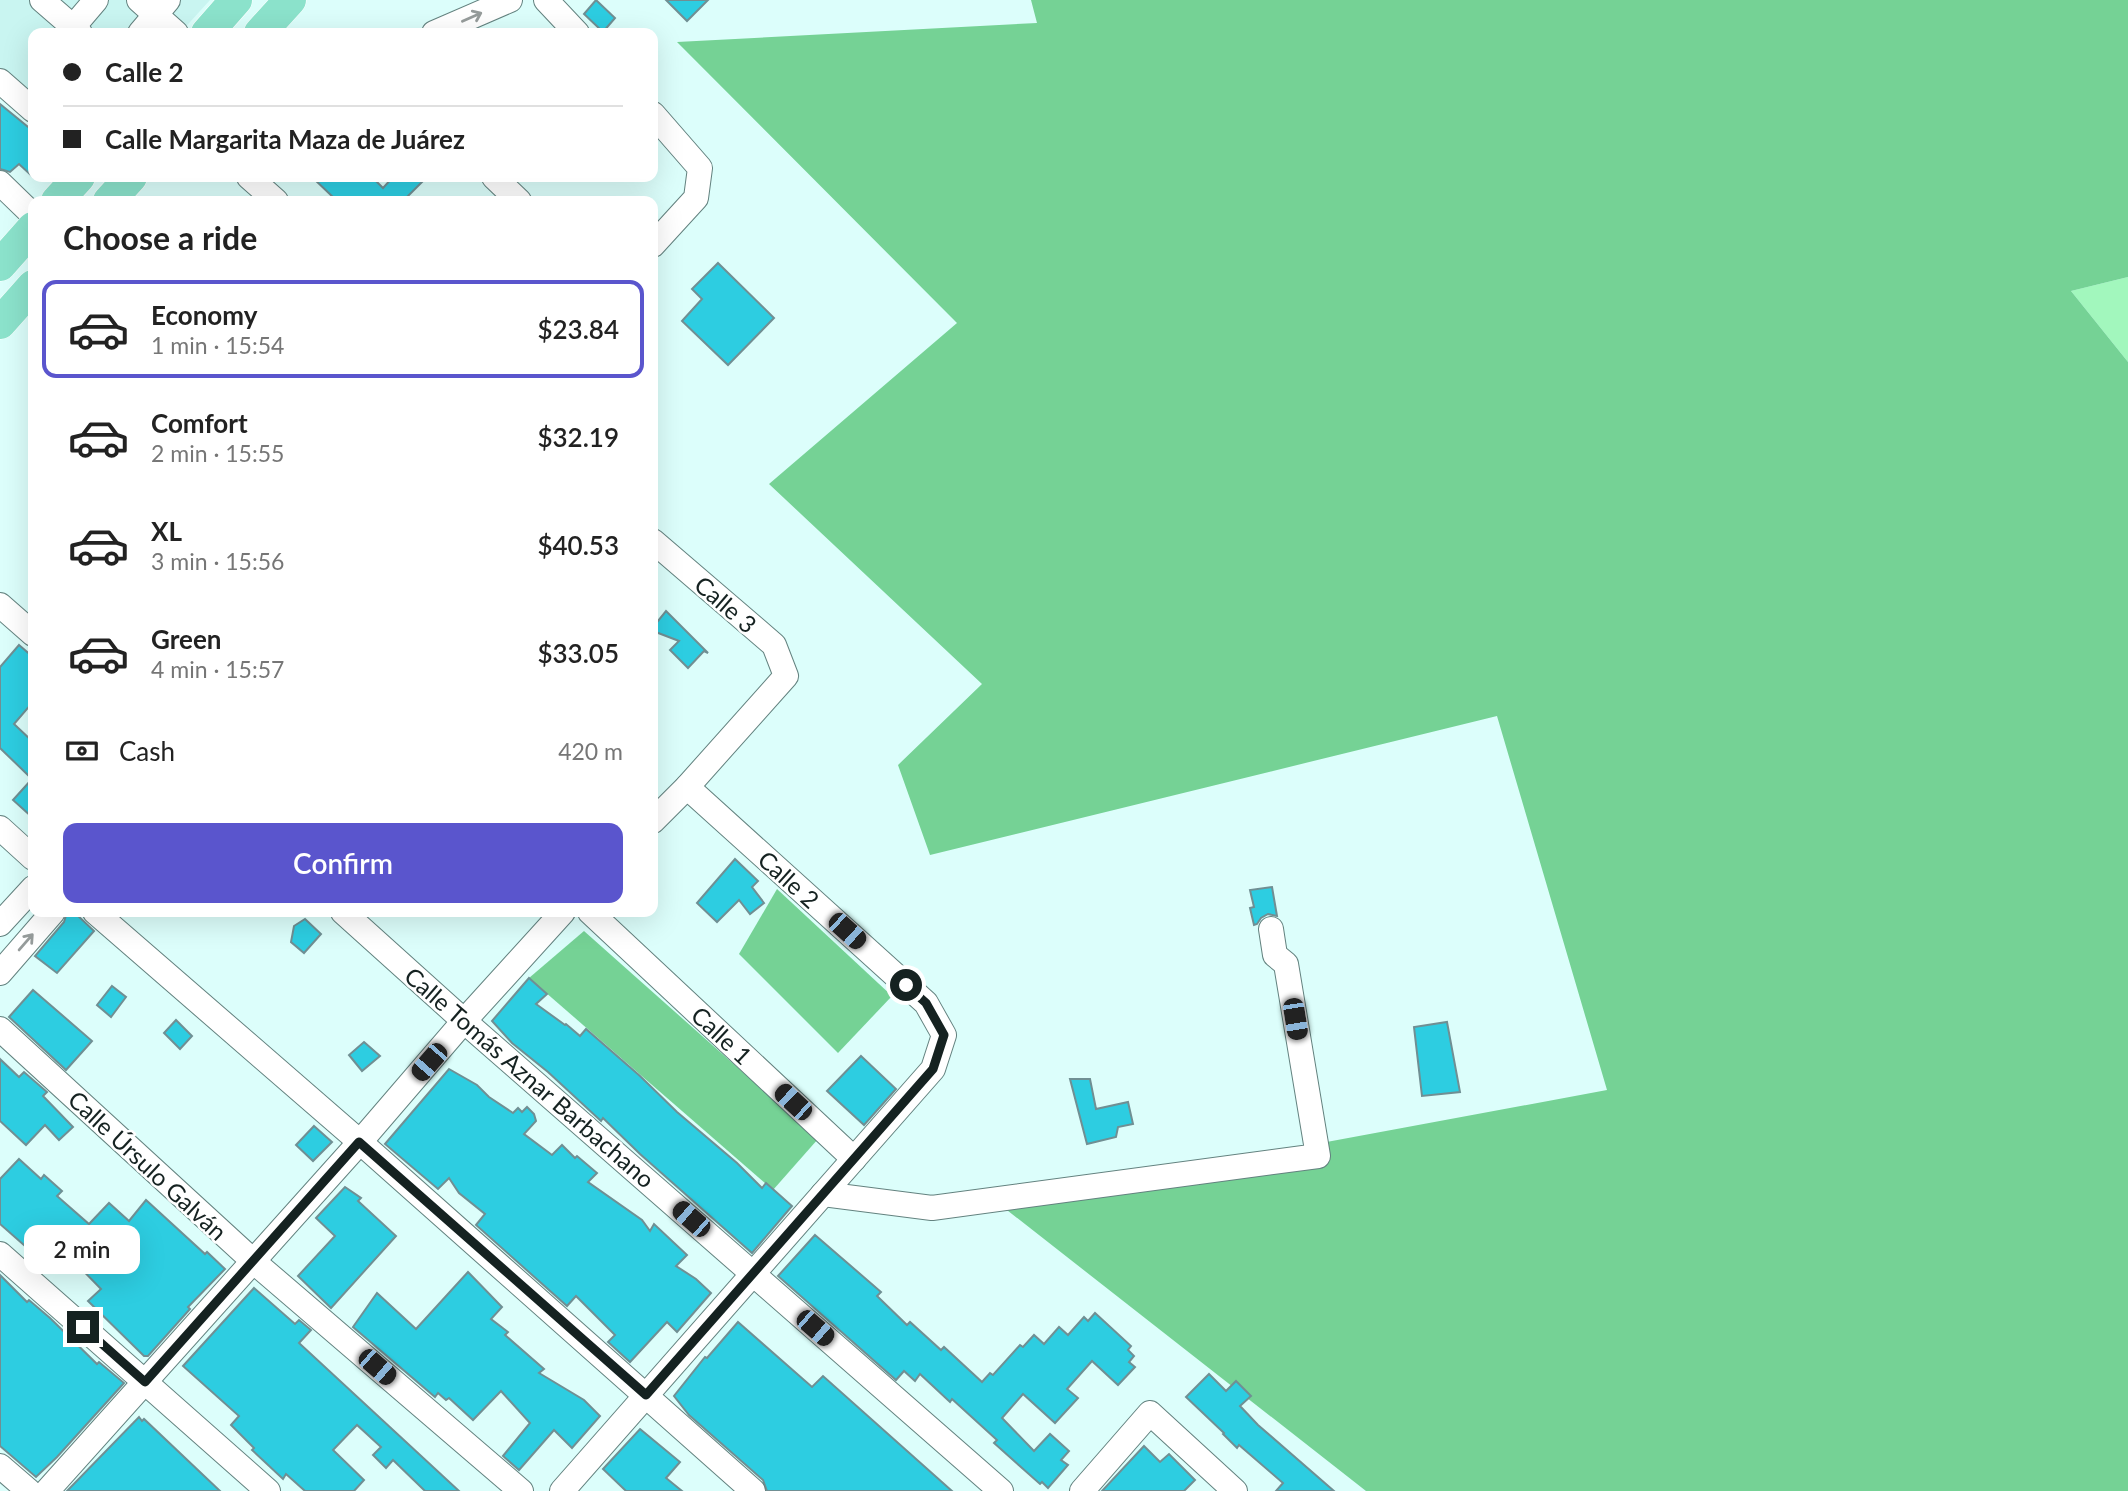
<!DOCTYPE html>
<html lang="en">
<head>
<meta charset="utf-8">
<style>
  body { margin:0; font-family:Lato,sans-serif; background:#f6f6f6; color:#222; height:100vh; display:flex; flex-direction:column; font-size:26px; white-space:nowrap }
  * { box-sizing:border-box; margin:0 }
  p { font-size:23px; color:#767676 }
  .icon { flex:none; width:38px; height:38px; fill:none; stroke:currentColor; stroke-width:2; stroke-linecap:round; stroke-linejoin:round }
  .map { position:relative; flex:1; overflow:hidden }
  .drawer { position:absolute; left:28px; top:196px; width:630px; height:721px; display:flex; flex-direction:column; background:#fff; border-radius:14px; box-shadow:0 7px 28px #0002 }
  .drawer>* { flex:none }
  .banner { position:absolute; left:28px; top:28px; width:630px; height:154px; border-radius:14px; box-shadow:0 7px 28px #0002; display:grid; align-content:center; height:154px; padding:0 35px; background:#fff }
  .end { position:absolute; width:32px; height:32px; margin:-16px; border:9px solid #152221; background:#fff; box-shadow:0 0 0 4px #fff }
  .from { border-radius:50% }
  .bubble { position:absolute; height:49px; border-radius:14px; background:#fff; box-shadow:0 7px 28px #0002; font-size:23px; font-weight:600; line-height:49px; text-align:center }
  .car { position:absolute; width:21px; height:42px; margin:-21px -10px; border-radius:9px; box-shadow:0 0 5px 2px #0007; background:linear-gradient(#222 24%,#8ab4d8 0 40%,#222 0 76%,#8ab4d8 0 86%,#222 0) }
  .banner b { display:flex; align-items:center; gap:24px; height:66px; font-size:26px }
  .banner b+b { border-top:2px solid #e0e0e0 }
  .banner i { width:18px; height:18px; background:#222 }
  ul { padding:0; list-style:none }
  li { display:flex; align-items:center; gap:21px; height:98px; margin:0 14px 10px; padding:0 21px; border:4px solid transparent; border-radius:14px }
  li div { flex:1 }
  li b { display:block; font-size:26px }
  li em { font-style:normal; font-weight:600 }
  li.selected { border-color:#5a55cd }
  li>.icon { width:63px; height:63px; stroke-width:1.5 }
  h2 { padding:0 35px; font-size:32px; line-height:84px }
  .pay { display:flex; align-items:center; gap:18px; height:77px; padding:0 35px; font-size:26px }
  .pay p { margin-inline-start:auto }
  .action { display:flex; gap:14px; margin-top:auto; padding:14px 35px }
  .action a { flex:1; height:80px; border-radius:14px; background:#5a55cd; color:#fff; font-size:28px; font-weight:600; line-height:80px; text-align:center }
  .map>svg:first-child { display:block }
  .built { fill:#c9f5f1 }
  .green { fill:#a2f7bd }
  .forest { fill:#75d295 }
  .building { fill:#2dcde1; stroke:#708f93; stroke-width:2 }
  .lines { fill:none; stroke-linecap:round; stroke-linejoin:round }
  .minor-casing { stroke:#63827f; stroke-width:26 }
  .major-casing { stroke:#fff; stroke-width:33 }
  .minor { stroke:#fff; stroke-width:24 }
  .major { stroke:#8be2cb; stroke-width:32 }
  .oneway { stroke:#969c9b }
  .route { stroke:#152221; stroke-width:9 }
  .labels { text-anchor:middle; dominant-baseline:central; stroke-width:5; stroke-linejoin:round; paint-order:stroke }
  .street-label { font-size:24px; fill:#152221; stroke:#fff }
</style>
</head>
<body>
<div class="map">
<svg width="2128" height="1491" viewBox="0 0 2128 1491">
  <rect width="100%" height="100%" fill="#dcfefb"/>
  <polygon class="built" points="0,0 210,0 180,33 33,33 33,120 0,91"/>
  <polygon class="green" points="2128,277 2128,362 2071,291"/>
  <g class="forest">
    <polygon points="1031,0 2128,0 2128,277 2071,291 2128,362 2128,1491 1366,1491 998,1203 1607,1090 1497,716 930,855 898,765 982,684 769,484 957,323 677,42 1037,23"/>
    <polygon points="777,889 892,996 838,1053 739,954"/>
    <polygon points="584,931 818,1139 773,1190 529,978"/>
  </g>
  <g class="building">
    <polygon points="596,0 615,18 603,32 584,14"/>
    <polygon points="666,0 708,0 687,21"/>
    <polygon points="0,104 33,131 33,177 19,164 10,172 0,169"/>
    <polygon points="312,177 372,177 383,188 393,177 427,177 403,201 337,201"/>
    <polygon points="718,263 774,318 728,365 682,321 702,299 692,289"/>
    <polygon points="666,611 708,653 704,651 688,668 670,650 679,641 653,631 653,627"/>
    <polygon points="19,645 33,657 33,702 14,724 33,742 33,818 13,800 32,779 0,748 0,667"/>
    <polygon points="735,859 758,881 752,887 764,903 750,914 739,900 717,922 697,903"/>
    <polygon points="1272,887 1277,916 1268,914 1261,918 1257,924 1254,925 1250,908 1254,907 1250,890"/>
    <polygon points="67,912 74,912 94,931 57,973 35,956 64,922"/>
    <polygon points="305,919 321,934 304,953 291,942 294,926"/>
    <polygon points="529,978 547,994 536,1004 565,1025 566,1024 580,1036 586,1029 640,1076 677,1112 737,1163 762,1188 766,1183 792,1206 752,1253 640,1154 603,1118 601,1121 548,1072 512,1043 492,1021"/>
    <polygon points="112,986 126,997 111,1017 97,1005"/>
    <polygon points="33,990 92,1041 66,1070 9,1017"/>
    <polygon points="176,1020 192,1036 180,1049 164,1033"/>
    <polygon points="1447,1022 1460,1092 1422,1096 1414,1027"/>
    <polygon points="364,1042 380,1056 362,1071 349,1055"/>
    <polygon points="861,1056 896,1089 864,1125 827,1091"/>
    <polygon points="0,1059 19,1077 24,1072 47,1092 43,1096 73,1127 59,1140 45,1125 26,1145 0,1121"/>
    <polygon points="449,1069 477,1085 489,1097 513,1113 518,1108 522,1112 527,1107 534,1114 536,1121 524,1134 552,1155 562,1145 575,1158 577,1156 597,1173 588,1182 642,1220 650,1231 654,1224 687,1255 676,1266 696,1279 711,1293 677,1332 667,1322 630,1362 608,1342 615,1335 576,1296 567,1306 476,1225 485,1214 459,1193 449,1178 438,1189 385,1144"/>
    <polygon points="1070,1079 1090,1079 1096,1109 1128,1102 1133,1124 1118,1127 1116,1137 1087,1144"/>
    <polygon points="314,1126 332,1142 313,1161 296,1145"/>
    <polygon points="19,1159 41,1179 44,1175 62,1191 57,1196 89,1224 109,1203 129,1221 146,1200 205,1254 207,1252 225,1269 188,1307 190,1309 148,1356 144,1356 88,1301 101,1289 64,1251 49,1267 0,1224 0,1179"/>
    <polygon points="345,1187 361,1198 358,1201 396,1236 331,1308 298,1276 335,1236 316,1218"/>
    <polygon points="815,1235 881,1292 877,1296 907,1325 910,1322 941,1350 944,1347 982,1382 990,1373 993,1375 1020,1345 1023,1347 1034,1335 1044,1344 1059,1327 1068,1335 1084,1317 1088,1321 1095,1313 1131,1346 1128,1350 1134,1356 1129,1362 1135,1367 1118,1385 1092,1361 1067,1389 1078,1398 1055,1423 1023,1394 1002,1418 1034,1451 1050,1434 1069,1451 1061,1460 1068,1465 1048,1488 1042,1482 1040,1484 994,1443 997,1440 952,1399 950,1402 920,1374 915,1381 904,1371 896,1380 778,1276"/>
    <polygon points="468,1272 502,1307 491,1319 508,1332 505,1335 544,1369 539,1373 584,1400 600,1416 572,1448 554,1430 519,1470 503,1456 530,1423 501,1391 473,1420 449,1398 446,1400 438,1393 435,1397 353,1327 377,1293 416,1329"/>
    <polygon points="0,1275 27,1302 29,1300 50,1318 97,1364 99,1362 124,1383 57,1457 36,1477 0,1446"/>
    <polygon points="254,1288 295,1324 299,1320 311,1330 299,1343 459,1491 425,1491 393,1460 386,1468 373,1455 381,1447 357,1425 333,1450 364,1480 354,1491 305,1491 286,1474 283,1479 252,1450 254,1448 231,1425 239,1416 183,1366"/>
    <polygon points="738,1322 812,1387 823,1376 952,1491 767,1491 763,1480 689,1415 674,1396 705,1357 707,1358"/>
    <polygon points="1209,1374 1226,1391 1236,1381 1251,1396 1240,1406 1258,1425 1334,1491 1276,1491 1283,1483 1239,1445 1237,1448 1223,1434 1224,1433 1186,1397"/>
    <polygon points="139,1417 142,1421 144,1419 220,1491 67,1491"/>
    <polygon points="640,1429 680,1462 666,1478 682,1491 626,1491 603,1469"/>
    <polygon points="1144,1446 1160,1462 1169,1454 1195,1480 1184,1491 1102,1491"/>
  </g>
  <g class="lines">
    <g class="minor-casing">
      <g id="minor">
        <polyline points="42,0 80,33"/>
        <polyline points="139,0 176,33"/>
        <polyline points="546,0 577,33"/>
        <polyline points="73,27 96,0"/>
        <polyline points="140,33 168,0"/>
        <polyline points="434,33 510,0"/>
        <polyline points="0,81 33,110"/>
        <polyline points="653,114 700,168 696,198 653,245"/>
        <polyline points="249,177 276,201"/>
        <polyline points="494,177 519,201"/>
        <polyline points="0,183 33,215"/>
        <polyline points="653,541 774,645 786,676 687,787 653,821"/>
        <polyline points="0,605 33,634"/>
        <polyline points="0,828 33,858"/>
        <polyline points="95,912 360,1142 753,1491"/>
        <polyline points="343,912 464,1021 1001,1491"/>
        <polyline points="590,912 854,1159"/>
        <polyline points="0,924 33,888"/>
        <polyline points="0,973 53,912"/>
        <polyline points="0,1029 253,1261 521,1491"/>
        <polyline points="823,1194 932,1208 1318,1156 1286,964 1275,955 1271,929"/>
        <polyline points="0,1254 268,1491"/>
        <polyline points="0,1466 29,1491"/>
        <polyline points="47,1491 360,1142 464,1021 563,912"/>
        <polyline points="562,1491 933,1069 944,1035 926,1003 687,787"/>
        <polyline points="1082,1491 1150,1413 1235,1491"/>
      </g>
    </g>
    <g class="major-casing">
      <g id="major">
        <polyline points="207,33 236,0"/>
        <polyline points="260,33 290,0"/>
        <polyline points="57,201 79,177"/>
        <polyline points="109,201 131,177"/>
        <polyline points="0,265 33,228"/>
        <polyline points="0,323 33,286"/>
      </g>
    </g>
    <use href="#minor" class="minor"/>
    <use href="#major" class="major"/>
  </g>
  <defs><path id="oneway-shaft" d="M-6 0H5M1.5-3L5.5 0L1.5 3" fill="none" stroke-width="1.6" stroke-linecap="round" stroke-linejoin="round" transform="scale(1.75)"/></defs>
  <g class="oneway">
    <use href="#oneway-shaft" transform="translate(472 17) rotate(-24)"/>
    <use href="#oneway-shaft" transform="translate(26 942) rotate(-49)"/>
  </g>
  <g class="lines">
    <polyline class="route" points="83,1327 145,1382 359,1142 646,1395 933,1069 944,1035 926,1003 906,985"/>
  </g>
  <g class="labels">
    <g class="street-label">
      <text transform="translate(726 604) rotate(41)">Calle 3</text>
      <text transform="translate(789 879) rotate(42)">Calle 2</text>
      <text transform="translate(722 1035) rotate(43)">Calle 1</text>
      <text transform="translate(530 1077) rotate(41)">Calle Tomás Aznar Barbachano</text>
      <text transform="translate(148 1165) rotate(43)">Calle Úrsulo Galván</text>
    </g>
  </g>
</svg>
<i class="end from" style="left:906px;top:985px"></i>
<i class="end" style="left:83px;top:1327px"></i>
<div class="bubble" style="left:24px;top:1225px;width:116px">2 min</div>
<i class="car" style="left:847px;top:931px;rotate:132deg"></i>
<i class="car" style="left:1295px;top:1019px;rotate:171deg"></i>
<i class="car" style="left:429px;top:1062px;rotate:221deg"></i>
<i class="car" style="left:793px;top:1102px;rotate:313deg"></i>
<i class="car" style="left:691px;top:1219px;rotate:311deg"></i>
<i class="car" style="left:815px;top:1328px;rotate:131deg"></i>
<i class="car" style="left:377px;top:1367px;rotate:131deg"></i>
<div class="banner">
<b><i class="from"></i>Calle 2</b>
<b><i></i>Calle Margarita Maza de Juárez</b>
</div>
<section class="drawer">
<h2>Choose a ride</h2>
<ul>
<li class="selected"><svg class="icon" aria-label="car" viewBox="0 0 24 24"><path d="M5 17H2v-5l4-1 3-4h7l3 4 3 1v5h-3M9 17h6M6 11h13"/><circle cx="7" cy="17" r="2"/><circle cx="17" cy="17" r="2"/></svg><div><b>Economy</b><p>1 min · 15:54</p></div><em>$23.84</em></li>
<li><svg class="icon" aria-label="car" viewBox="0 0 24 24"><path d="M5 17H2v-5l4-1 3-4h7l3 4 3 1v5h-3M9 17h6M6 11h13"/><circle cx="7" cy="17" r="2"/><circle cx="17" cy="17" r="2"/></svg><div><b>Comfort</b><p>2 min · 15:55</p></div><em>$32.19</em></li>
<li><svg class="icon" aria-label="car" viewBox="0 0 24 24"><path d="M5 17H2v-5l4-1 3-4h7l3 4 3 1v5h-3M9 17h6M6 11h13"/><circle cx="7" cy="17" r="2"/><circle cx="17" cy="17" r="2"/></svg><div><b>XL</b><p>3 min · 15:56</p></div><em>$40.53</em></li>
<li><svg class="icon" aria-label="car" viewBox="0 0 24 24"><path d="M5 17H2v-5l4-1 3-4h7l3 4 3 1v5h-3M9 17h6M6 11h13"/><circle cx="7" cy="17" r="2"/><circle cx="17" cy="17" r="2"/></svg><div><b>Green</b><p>4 min · 15:57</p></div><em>$33.05</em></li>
</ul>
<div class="pay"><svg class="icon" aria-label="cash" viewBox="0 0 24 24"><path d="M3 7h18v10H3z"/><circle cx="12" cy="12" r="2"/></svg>Cash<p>420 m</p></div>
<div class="action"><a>Confirm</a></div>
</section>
</div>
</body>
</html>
